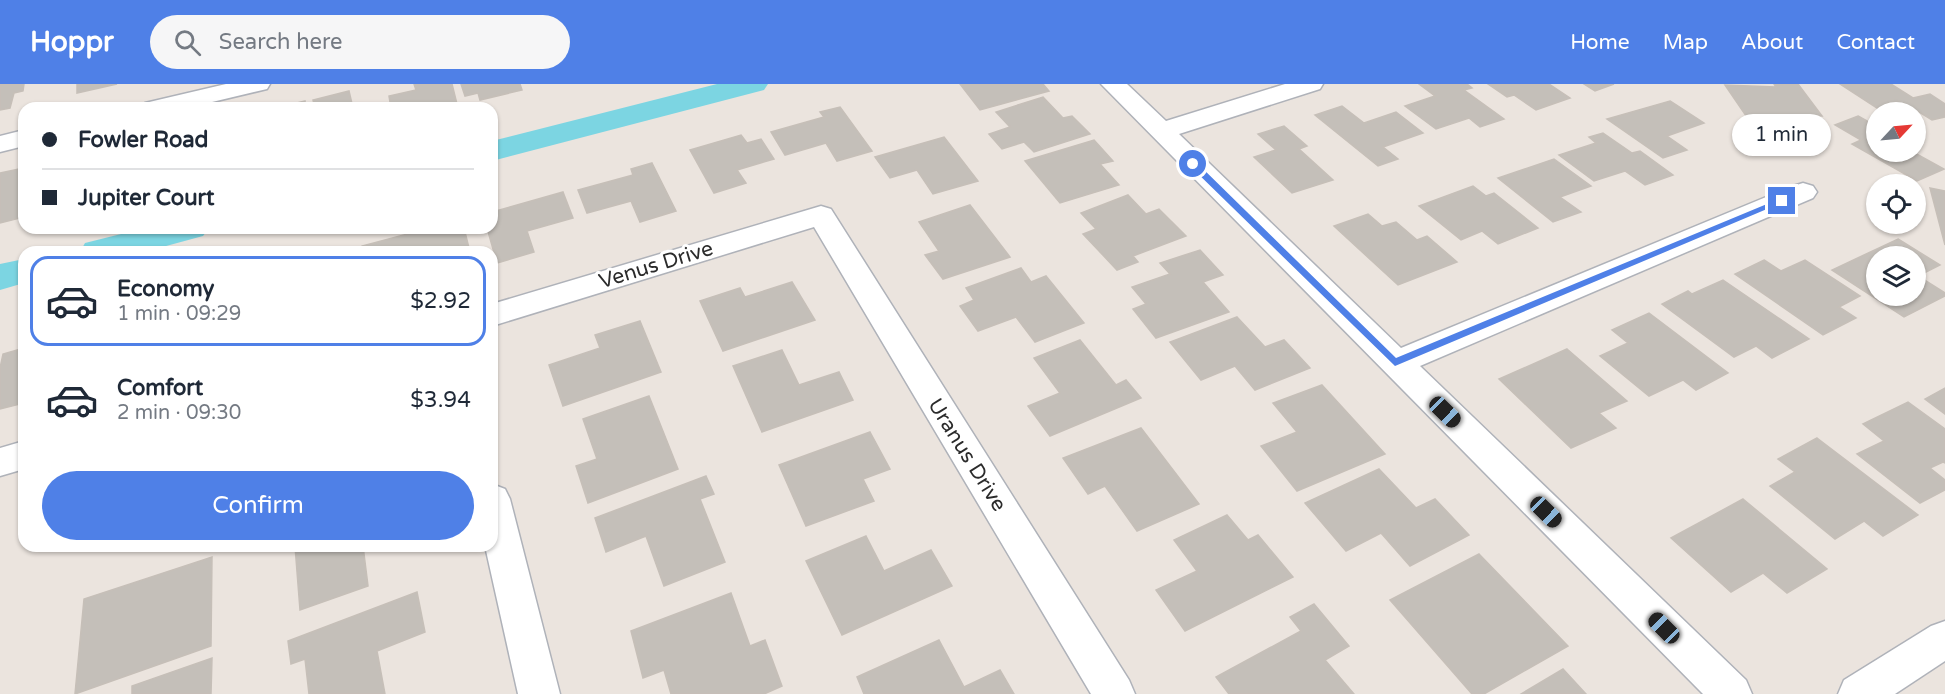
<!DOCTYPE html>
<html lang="en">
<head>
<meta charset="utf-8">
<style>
  body { margin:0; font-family:"Varela Round",sans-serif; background:#f6f6f7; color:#1f2937; height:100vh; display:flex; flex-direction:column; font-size:22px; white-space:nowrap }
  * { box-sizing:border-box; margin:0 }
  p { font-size:20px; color:#747a83 }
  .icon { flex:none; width:33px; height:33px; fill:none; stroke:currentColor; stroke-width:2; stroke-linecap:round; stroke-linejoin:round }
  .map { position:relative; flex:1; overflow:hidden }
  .sheet { position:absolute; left:18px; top:162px; width:480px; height:306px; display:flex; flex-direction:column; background:#fff; border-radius:18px; box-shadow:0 2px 4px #0004 }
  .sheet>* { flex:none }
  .hud { position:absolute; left:18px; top:18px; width:480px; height:132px; border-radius:18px; box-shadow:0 2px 4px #0004; display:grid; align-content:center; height:132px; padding:0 24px; background:#fff }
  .needle { width:39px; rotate:64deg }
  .buttons { position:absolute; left:1866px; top:18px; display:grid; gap:12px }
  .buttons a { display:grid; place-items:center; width:60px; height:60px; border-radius:50%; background:#fff; box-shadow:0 2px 4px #0004; font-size:30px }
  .end { position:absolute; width:27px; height:27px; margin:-14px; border:8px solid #4f80e7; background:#fff; box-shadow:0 0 0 3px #fff }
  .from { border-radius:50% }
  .bubble { position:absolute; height:42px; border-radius:21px; background:#fff; box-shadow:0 2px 4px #0004; font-size:20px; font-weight:600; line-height:42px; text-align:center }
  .car { position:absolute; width:18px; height:36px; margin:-18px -9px; border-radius:8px; box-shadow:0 0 4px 2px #0007; background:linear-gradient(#222 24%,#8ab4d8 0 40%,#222 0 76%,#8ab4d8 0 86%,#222 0) }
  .hud b { display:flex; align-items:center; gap:21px; height:57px; font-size:22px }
  .hud b+b { border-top:2px solid #e0e1e3 }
  .hud i { width:15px; height:15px; background:#1f2937 }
  ul { padding:10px 0 0; list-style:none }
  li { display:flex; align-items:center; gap:18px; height:90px; margin:0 12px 9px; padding:0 12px; border:3px solid transparent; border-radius:18px }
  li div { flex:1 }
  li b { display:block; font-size:22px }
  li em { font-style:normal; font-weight:600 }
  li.current { border-color:#4f80e7 }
  li>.icon { width:54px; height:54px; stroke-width:1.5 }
  .primary-button { display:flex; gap:12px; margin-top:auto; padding:12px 24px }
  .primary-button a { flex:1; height:69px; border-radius:36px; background:#4f80e7; color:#fff; font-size:24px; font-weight:600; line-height:69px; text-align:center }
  header { display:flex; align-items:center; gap:36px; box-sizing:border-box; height:84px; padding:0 30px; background:#4f80e7; color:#fff }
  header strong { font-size:28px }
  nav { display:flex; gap:33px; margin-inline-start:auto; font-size:21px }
  .search { width:420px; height:54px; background:#f6f6f7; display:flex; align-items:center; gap:15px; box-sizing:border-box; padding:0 21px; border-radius:33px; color:#747a83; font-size:22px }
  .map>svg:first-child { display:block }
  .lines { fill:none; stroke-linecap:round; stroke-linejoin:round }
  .canal { fill:#7cd5e2; fill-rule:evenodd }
  .building { fill:#c4bfb9; stroke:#c6bfb8; stroke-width:1.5; fill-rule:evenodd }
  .street-casing { stroke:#afb2b9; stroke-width:3 }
  .street { fill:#fff; fill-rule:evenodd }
  .route { fill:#4f80e7 }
  .labels { text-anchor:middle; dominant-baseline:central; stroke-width:6; stroke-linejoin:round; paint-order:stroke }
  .street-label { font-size:21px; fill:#2b2b2b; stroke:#fff }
</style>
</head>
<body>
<header>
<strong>Hoppr</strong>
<div class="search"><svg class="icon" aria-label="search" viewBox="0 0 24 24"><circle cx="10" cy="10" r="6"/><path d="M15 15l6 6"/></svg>Search here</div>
<nav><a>Home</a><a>Map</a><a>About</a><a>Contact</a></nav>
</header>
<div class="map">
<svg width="1945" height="610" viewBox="0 0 1945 610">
  <rect width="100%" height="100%" fill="#ebe4de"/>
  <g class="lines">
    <g class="canal">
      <polygon points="717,0 768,0 764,6 492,77 492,57"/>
      <polygon points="145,144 209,144 203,152 144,168 80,168 85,159"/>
      <polygon points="24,175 24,199 0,206 0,180"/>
    </g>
  </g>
  <g class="building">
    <polygon points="0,0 24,0 23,7 14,9 10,24 0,26"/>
    <polygon points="77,0 117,0 77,9"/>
    <polygon points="414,0 452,0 458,24 391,24 389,12 416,6"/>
    <polygon points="461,0 520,0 522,6 480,16 478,9 465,12"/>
    <polygon points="960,0 1043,0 1049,7 980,26"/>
    <polygon points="1419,0 1467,0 1472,4 1464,6 1504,35 1480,43 1469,34 1436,45 1405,22 1435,12"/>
    <polygon points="1488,0 1549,0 1570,14 1536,26 1514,11 1507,13"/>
    <polygon points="1584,0 1614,0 1595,7"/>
    <polygon points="1774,0 1798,0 1822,32 1778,30 1787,43 1753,42 1725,1 1776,3"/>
    <polygon points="1840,0 1891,0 1913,14 1930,10 1945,20 1945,33 1932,36 1911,23 1883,28"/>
    <polygon points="349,7 353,24 315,24 313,16"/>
    <polygon points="1043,13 1063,34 1072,32 1090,50 1034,68 1024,58 1002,65 989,50 1010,43 996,28"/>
    <polygon points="305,17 306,24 277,24"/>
    <polygon points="1670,17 1704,39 1667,52 1687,66 1663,74 1607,35"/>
    <polygon points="1342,22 1364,39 1396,28 1423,49 1383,63 1398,75 1378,82 1315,31"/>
    <polygon points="840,23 872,67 837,77 826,59 785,71 771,48 824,33 820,28"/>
    <polygon points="1858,32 1876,42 1876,68 1913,68 1944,85 1917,97 1852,60 1861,56 1835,41"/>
    <polygon points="1284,42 1307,62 1299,65 1333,96 1292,109 1254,73 1276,66 1258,50"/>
    <polygon points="1603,49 1632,69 1640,67 1673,91 1645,101 1625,87 1594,97 1559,71 1596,59 1589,53"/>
    <polygon points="741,51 747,59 761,55 774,75 737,86 746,99 714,109 690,66"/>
    <polygon points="944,53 978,97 933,110 917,86 890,94 875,73"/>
    <polygon points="1094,56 1113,77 1100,80 1119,101 1060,119 1025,77"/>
    <polygon points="1554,75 1591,102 1560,113 1581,128 1553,138 1498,94"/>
    <polygon points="652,79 676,127 640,138 631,117 587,129 578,106 633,91 631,85"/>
    <polygon points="24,84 24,133 0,139 0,89"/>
    <polygon points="1473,102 1486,112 1494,109 1538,144 1498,160 1482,147 1461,156 1419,122"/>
    <polygon points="1930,104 1945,107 1945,161"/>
    <polygon points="563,108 573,134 527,147 534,168 497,179 487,144 492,144 492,128"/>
    <polygon points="1128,111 1146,130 1159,125 1186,152 1133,172 1138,178 1117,186 1083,150 1096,145 1081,129"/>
    <polygon points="970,121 1010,173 943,195 925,171 939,167 919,138"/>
    <polygon points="1368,130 1382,142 1396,138 1417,156 1427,152 1457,178 1398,201 1334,142"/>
    <polygon points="430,144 464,144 470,168 362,168 362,162"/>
    <path d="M1898,155L1940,181L1918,192L1945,209V212L1904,233L1832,186ZM1876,172H1916V212H1876Z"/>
    <polygon points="1200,166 1223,191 1203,198 1229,228 1156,254 1133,225 1146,220 1132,203 1170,190 1160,179"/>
    <polygon points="1764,176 1781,187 1805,176 1860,212 1839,223 1856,234 1823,251 1735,190"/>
    <polygon points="1021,184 1031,198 1046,192 1084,239 1035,258 1016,233 978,247 960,222 974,216 966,204"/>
    <polygon points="1723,196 1809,255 1772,274 1756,262 1734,273 1662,220 1688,207 1692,210"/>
    <polygon points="792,198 815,236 723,267 700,217 740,204 745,213"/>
    <polygon points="1649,229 1728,289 1696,306 1683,296 1649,312 1600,272 1628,259 1612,246"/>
    <polygon points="1237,233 1265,263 1284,256 1310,284 1255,306 1235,282 1201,296 1170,258"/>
    <polygon points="640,237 661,288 563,322 549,281 600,264 595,251"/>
    <polygon points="1080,256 1116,301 1126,296 1141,314 1050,352 1028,322 1060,309 1034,274"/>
    <polygon points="24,264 24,319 0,325 0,284 3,270"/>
    <polygon points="1567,265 1627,317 1599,329 1616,344 1571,364 1499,295"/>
    <polygon points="782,266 799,301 839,288 853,316 762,348 733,282"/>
    <polygon points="1322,301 1385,370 1297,407 1261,362 1297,348 1273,319"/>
    <polygon points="1945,304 1945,330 1925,315"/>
    <polygon points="649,312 678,385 588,419 576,382 597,375 583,335"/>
    <polygon points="1908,318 1945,345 1945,379 1943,378 1930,384 1945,396 1945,406 1920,419 1857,370 1884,357 1863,340"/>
    <polygon points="1141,344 1199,420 1137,447 1105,402 1088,410 1063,374"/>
    <polygon points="870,348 890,385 863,395 874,417 806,442 779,381"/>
    <polygon points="1817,354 1918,431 1883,452 1864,437 1835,455 1770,402 1795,388 1778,375"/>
    <polygon points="1379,385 1416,424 1435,415 1469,451 1410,482 1381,449 1346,467 1305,419"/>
    <polygon points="706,392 714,410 700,415 725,478 664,502 646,452 606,468 595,434"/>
    <polygon points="1743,415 1827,485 1787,509 1763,489 1731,508 1671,454"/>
    <polygon points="1227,431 1248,456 1258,451 1293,493 1185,547 1156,506 1197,487 1174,456"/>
    <polygon points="866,452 884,487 931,466 952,502 842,551 806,477"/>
    <polygon points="295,462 363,462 368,502 300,526"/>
    <polygon points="1479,470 1568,562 1484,610 1472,610 1390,516"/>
    <polygon points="212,473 211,562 75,610 84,515"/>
    <polygon points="417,508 425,548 377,567 385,610 309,610 305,575 291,580 288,557"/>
    <polygon points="731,509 750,562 765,556 782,602 764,610 671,610 664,586 643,594 631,547"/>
    <polygon points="1314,520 1349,562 1325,576 1354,610 1229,610 1216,593 1301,547 1290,533"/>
    <polygon points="939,556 964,603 1000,586 1014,610 864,610 857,593"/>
    <polygon points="212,574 211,610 132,610 132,602"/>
    <polygon points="1563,585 1586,610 1521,610"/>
  </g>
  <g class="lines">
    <g class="street-casing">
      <g id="street">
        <polygon points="226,0 270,0 267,5 187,24 141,24 145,19"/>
        <polygon points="1101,0 1127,0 1166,37 1285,0 1323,0 1320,5 1179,50 1401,264 1793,102 1803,99 1813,102 1817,108 1813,114 1420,282 1746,596 1752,610 1703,610"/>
        <polygon points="24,46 24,62 0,68 0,52"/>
        <polygon points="821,122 831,125 1129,596 1135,610 1091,610 814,143 492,242 492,220"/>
        <polygon points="24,357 24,385 0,392 0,364"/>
        <polygon points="492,400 505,405 510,415 560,610 518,610 485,462 492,462"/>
        <polygon points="1945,537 1945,577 1895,610 1838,610 1844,596 1931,542"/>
      </g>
    </g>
    <use href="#street" class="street"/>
  </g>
  <polygon class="route" points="1190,78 1196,78 1396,274 1779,115 1786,117 1395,282 1190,82"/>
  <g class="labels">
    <g class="street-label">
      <text transform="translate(656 181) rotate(-17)">Venus Drive</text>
      <text transform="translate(967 371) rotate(58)">Uranus Drive</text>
    </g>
  </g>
</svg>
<div class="buttons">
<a><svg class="needle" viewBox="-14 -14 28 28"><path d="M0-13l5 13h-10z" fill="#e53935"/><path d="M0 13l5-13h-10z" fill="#747a83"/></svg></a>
<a><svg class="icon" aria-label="locate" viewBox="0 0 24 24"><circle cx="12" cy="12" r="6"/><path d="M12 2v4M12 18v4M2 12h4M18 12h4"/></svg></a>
<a><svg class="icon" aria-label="layers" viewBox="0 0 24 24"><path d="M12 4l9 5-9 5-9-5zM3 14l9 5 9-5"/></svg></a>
</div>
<i class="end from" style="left:1193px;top:80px"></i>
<i class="end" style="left:1782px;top:117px"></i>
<div class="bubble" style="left:1732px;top:30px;width:99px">1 min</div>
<i class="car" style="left:1445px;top:328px;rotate:134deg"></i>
<i class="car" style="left:1546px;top:428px;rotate:134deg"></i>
<i class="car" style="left:1664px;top:544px;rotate:315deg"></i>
<div class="hud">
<b><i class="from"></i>Fowler Road</b>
<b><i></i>Jupiter Court</b>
</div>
<section class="sheet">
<ul>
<li class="current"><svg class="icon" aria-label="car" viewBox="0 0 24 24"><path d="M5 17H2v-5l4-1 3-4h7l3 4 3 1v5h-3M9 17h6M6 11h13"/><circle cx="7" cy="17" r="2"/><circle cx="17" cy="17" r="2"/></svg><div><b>Economy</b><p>1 min · 09:29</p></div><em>$2.92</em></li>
<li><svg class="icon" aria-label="car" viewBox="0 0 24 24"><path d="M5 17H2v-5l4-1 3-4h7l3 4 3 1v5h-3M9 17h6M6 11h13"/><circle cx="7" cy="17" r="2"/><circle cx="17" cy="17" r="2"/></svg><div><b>Comfort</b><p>2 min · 09:30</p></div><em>$3.94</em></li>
</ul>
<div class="primary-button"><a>Confirm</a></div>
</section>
</div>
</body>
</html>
